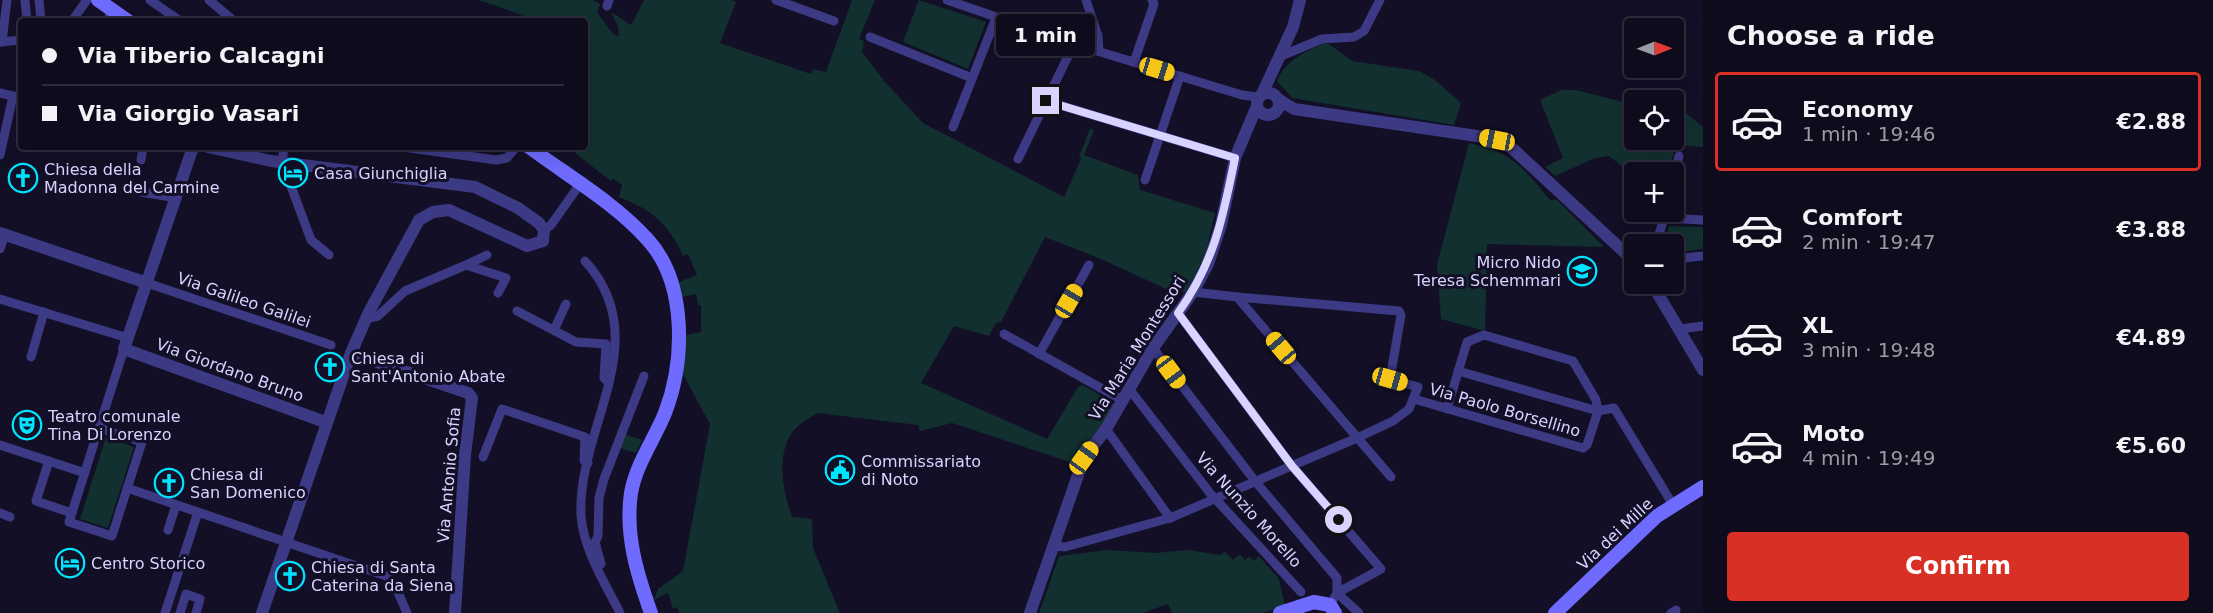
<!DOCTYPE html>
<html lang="en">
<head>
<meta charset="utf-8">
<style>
  body { margin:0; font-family:"DejaVu Sans",sans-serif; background:#1c1929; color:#f1f3f6; height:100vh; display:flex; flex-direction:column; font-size:22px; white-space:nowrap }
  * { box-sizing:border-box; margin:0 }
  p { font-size:20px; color:#9b9ba3 }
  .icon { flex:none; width:33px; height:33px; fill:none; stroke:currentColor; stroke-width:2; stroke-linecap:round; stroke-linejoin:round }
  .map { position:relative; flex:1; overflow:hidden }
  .side { display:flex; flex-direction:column; background:#0e0b1c; width:510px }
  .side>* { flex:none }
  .top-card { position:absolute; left:18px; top:18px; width:570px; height:132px; border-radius:6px; box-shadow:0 6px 24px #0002,0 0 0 2px #2e2b3b; display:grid; align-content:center; height:132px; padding:0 24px; background:#0e0b1c }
  .needle { width:39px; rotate:89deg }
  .fabs { position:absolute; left:1624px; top:18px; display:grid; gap:12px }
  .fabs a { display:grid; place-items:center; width:60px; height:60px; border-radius:6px; background:#0e0b1c; box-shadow:0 6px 24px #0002,0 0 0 2px #2e2b3b; font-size:30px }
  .end { position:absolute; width:27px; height:27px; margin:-14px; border:8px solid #d9d4ff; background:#111; box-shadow:0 0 0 3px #111 }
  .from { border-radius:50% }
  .bubble { position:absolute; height:42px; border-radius:6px; background:#0e0b1c; box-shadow:0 6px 24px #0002,0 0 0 2px #2e2b3b; font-size:20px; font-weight:700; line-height:42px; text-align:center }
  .car { position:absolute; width:18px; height:36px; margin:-18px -9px; border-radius:8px; box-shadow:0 0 4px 2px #0007; background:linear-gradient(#f5c518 24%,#345 0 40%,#f5c518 0 76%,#345 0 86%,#f5c518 0) }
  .top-card b { display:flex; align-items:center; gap:21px; height:57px; font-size:22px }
  .top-card b+b { border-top:2px solid #2e2b3b }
  .top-card i { width:15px; height:15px; background:#f1f3f6 }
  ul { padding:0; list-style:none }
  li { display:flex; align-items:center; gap:18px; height:99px; margin:0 12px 9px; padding:0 12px; border:3px solid transparent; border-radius:6px }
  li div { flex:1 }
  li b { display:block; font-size:22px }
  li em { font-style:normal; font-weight:700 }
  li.on { border-color:#d93025 }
  li>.icon { width:54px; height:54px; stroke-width:1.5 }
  h2 { padding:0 24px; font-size:27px; line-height:72px }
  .cta { display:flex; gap:12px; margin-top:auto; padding:12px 24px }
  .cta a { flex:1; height:69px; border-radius:6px; background:#d93025; color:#fff; font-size:24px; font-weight:700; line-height:69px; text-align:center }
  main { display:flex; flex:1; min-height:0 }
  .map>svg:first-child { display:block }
  .green { fill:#12302f }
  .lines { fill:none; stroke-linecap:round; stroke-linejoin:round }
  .minor { stroke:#3d3a85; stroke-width:9 }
  .tertiary { stroke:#3d3a85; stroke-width:12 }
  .secondary { stroke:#6f6bff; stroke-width:14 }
  .route { stroke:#d9d4ff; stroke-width:8 }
  .labels { text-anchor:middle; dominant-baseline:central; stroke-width:6; stroke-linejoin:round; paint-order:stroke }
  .poi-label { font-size:16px; fill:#d9d4ff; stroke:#130f26; text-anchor:start }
  .street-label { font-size:16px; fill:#d9d4ff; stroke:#130f26 }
</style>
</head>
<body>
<main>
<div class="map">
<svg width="1703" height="613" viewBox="0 0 1703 613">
  <rect width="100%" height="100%" fill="#130f26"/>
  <g class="green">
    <path d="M479,0H593L600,4L597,12L613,34L619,36L618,26L611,12L631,25L644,0H731L736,2L720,43L811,74L813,69L826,72L852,0H875L859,39L864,41L862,52L885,82L923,123L1064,197L1081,159L1079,157L1090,129L1094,130L1084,155L1138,175L1140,190L1215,213L1205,256L1186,292L1177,291L1175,293L1101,259L1045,237L1001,322L996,323L989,336L954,326L921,383L1047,439L1078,387L1083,385L1116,405L1073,463L952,423L920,431L918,425L817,413C810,418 800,423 794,430C775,454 783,491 792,517L812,519L813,548L840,613H679L677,607L673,609L668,593L654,600L658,589L683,571L710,424L680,369L685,335L701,332V305H698L696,294L682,297L679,282L697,275L688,254L683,256C668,223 652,210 619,197L622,185L613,178L611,181L575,153L578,149L575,147H585V21H532L519,14Z"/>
    <polygon points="919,0 986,22 968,69 903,42"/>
    <path d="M1323,44H1329L1352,61L1419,71L1435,80L1461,103L1454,125L1292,98L1277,81C1286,60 1303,53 1323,44Z"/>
    <polygon points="1561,90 1576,90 1635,105 1635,140 1674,140 1674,116 1686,113 1703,127 1703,147 1676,145 1668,172 1635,172 1635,205 1621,193 1624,189 1622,166 1609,156 1595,158 1555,176 1545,167 1563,158 1540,100"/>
    <path d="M1469,143C1513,152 1522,167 1550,200H1557L1604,247L1487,244L1485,331L1441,319L1437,265Z"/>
    <polygon points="1669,226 1703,227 1703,249 1674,253 1674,244 1664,244"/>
    <polygon points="626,435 642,440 636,453 620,448"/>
    <polygon points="106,437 134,447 108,528 80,519"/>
    <polygon points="1108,550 1155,553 1188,550 1220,555 1225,552 1233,560 1240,554 1245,560 1249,556 1254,561 1259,556 1279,579 1285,606 1262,613 1172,613 1168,604 1143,613 1039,613 1059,556"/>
  </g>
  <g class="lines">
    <g class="minor">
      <polyline points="25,0 27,21"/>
      <polyline points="39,0 41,21"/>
      <polyline points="150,0 180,21"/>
      <polyline points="209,0 234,21"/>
      <polyline points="776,0 834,21"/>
      <polyline points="947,0 1074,44 1242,95 1258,97"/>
      <polyline points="1086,0 1098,36 1099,51"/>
      <polyline points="607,6 609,0"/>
      <polyline points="69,21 72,21 87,0"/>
      <polyline points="107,21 113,10"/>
      <polyline points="870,37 972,78"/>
      <polyline points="0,42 21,40"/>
      <polyline points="2,42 7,0"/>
      <polyline points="1281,56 1322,39 1354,37 1364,31 1380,0"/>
      <polyline points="1134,62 1154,4 1152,0"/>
      <polyline points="0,93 21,98"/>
      <polyline points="1046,101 1235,158"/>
      <polyline points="953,127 996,18"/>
      <polyline points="284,147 282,162 311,240 329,255"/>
      <polyline points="403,147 496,160 507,158 516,147"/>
      <polyline points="0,155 13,96"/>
      <polyline points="1018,159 1074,44"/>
      <polyline points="141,160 143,147"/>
      <polyline points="1674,177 1679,156"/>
      <polyline points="1145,180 1180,76"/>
      <polyline points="141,192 177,198"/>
      <polyline points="544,230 551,225 580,184"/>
      <polyline points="1656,244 1664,218 1703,220"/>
      <polyline points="0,249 5,235"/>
      <polyline points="1674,259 1703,256"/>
      <path d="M585,261C657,340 577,428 581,515C583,549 605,583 620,613"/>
      <polyline points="466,265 487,255"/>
      <polyline points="147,283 331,345"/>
      <polyline points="1193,292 1237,297 1391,477"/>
      <polyline points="0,299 128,338"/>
      <polyline points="517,311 576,342 606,344 604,378 609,383"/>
      <polyline points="1178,313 1292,466 1381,569 1337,593 1330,605"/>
      <polyline points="365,319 378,316 405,291 466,265 506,278 498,293"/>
      <polyline points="1680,329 1703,326"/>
      <polyline points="554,330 566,304"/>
      <polyline points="1004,334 1124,401"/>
      <polyline points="1153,348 1255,481 1337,578 1337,593 1359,613"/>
      <polyline points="1039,354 1089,265"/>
      <polyline points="31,357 44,312"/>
      <polyline points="1458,371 1598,411 1614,408 1673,505"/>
      <polyline points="1130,390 1210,493 1301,592"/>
      <polyline points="1414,399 1583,448 1587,445 1598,411"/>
      <polyline points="1447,409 1467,342 1484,335 1573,361 1596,400 1598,411"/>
      <polyline points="99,428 142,442 112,536 69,522 124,349"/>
      <polyline points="1106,429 1170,518"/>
      <polyline points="0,445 85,473"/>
      <polyline points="483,457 502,409 585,437 584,461 588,463"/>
      <polyline points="49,461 36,501 72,513"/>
      <polyline points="127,488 389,577 388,585 397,590 407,613"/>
      <polyline points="0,513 10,517"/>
      <polyline points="168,530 176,505"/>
      <polyline points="1053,546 1065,547 1170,518 1357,438 1393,421 1409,409 1418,387 1390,379 1401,315 1399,311 1237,297"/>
      <polyline points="601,564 595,542 598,536 599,498 604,479 644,376"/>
      <polyline points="165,613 198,512"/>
      <polyline points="180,613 186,594 200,599 196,613"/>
      <polyline points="1671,613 1676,610"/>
    </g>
    <g class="tertiary">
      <circle cx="1268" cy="104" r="11"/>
      <polyline points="1262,94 1293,27 1300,0"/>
      <polyline points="1278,99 1294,109 1497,139 1513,149 1635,262"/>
      <polyline points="193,147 124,349 325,422"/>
      <polyline points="208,147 271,161 475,187 518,208 539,223 544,230 543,241 527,246 449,210 433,212 419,220 369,312 351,353 262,613"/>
      <polyline points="0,233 147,283"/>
      <polyline points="1652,284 1703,370"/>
      <polyline points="351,353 468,393 472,398 465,455 455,613"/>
      <polyline points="1030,613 1084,458 1106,429 1153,348 1193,292 1208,264 1221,225 1235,158 1257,106"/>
    </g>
    <g class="secondary">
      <polyline points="98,0 128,21"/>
      <path d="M529,147C568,176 615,203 648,240C687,283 685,361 665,413C654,440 636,464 631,493C625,535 637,574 651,613"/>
      <polyline points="1280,613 1314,602 1330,605 1335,613"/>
      <polyline points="1555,613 1657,516 1703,487"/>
    </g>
  </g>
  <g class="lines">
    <path class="route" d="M1046,101L1235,158C1223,218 1214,263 1178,313L1292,466L1339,520"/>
  </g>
  <defs>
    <g id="hotel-ring" transform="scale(1.5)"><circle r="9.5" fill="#130f26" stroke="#00e5ff" stroke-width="1.5"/><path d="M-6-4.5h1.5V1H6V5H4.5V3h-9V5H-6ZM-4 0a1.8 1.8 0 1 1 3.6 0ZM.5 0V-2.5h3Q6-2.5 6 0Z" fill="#00e5ff"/></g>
    <g id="church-ring" transform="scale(1.5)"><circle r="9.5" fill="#130f26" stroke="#00e5ff" stroke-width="1.5"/><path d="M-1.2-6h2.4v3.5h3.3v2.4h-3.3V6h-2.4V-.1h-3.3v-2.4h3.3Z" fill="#00e5ff"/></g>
    <g id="school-ring" transform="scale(1.5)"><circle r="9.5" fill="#130f26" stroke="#00e5ff" stroke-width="1.5"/><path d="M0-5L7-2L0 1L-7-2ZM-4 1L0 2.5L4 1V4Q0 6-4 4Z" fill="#00e5ff"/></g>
    <g id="theatre-ring" transform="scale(1.5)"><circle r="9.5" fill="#130f26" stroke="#00e5ff" stroke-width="1.5"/><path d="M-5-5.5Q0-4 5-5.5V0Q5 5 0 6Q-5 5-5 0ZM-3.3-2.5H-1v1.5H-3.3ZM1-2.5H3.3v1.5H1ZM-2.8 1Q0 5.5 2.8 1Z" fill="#00e5ff"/></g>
    <g id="civic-ring" transform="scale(1.5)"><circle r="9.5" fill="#130f26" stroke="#00e5ff" stroke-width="1.5"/><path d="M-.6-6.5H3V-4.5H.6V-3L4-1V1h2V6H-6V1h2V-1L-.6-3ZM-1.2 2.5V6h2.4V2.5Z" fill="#00e5ff"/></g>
  </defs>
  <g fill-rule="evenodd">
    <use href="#hotel-ring" x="293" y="173"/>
    <use href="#church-ring" x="23" y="178"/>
    <use href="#school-ring" x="1582" y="271"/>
    <use href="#church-ring" x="330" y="367"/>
    <use href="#theatre-ring" x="27" y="425"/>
    <use href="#civic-ring" x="840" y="470"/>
    <use href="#church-ring" x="169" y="483"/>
    <use href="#hotel-ring" x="70" y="563"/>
    <use href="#church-ring" x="290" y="576"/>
  </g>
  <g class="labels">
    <g class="poi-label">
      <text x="44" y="169">Chiesa della<tspan x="44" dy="18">Madonna del Carmine</tspan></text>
      <text x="314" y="173">Casa Giunchiglia</text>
      <text x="1561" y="262" text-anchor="end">Micro Nido<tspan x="1561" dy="18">Teresa Schemmari</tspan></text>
      <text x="351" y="358">Chiesa di<tspan x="351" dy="18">Sant'Antonio Abate</tspan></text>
      <text x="48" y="416">Teatro comunale<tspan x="48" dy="18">Tina Di Lorenzo</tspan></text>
      <text x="861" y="461">Commissariato<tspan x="861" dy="18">di Noto</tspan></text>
      <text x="190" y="474">Chiesa di<tspan x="190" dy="18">San Domenico</tspan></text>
      <text x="91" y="563">Centro Storico</text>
      <text x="311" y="567">Chiesa di Santa<tspan x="311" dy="18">Caterina da Siena</tspan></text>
    </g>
    <g class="street-label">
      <text transform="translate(244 300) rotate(19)">Via Galileo Galilei</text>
      <text transform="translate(1137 348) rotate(-58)">Via Maria Montessori</text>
      <text transform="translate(230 370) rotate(20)">Via Giordano Bruno</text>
      <text transform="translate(1505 410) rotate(16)">Via Paolo Borsellino</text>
      <text transform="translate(449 475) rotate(-85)">Via Antonio Sofia</text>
      <text transform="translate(1249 510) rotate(48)">Via Nunzio Morello</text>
      <text transform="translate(1615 534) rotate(-43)">Via dei Mille</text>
    </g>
  </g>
</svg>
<div class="fabs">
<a><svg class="needle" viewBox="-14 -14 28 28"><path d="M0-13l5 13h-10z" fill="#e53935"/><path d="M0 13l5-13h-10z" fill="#9b9ba3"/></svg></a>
<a><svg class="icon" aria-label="locate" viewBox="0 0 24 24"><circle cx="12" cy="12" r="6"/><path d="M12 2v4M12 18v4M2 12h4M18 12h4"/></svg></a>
<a>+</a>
<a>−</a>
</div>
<i class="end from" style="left:1339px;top:520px"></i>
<i class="end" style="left:1046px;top:101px"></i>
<div class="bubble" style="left:996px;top:14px;width:99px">1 min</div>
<i class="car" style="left:1157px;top:69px;rotate:107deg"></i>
<i class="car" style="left:1497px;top:140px;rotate:281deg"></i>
<i class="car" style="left:1069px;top:301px;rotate:30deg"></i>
<i class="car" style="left:1281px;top:348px;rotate:320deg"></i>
<i class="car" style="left:1171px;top:372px;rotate:143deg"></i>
<i class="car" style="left:1390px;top:379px;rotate:106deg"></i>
<i class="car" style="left:1084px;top:458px;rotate:36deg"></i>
<div class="top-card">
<b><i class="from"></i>Via Tiberio Calcagni</b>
<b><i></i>Via Giorgio Vasari</b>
</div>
</div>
<section class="side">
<h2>Choose a ride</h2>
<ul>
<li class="on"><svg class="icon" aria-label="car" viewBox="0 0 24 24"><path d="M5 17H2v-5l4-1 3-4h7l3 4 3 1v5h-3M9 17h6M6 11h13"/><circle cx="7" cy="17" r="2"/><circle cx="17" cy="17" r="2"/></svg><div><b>Economy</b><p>1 min · 19:46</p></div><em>€2.88</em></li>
<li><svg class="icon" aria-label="car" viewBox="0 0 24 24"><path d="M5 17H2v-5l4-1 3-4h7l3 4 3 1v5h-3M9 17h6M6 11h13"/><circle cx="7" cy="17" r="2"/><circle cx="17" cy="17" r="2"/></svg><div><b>Comfort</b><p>2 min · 19:47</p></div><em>€3.88</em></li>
<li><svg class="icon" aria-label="car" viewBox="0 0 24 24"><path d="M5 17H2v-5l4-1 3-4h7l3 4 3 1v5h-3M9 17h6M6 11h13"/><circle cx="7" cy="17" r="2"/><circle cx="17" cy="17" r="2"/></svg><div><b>XL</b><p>3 min · 19:48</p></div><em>€4.89</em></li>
<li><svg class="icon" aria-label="car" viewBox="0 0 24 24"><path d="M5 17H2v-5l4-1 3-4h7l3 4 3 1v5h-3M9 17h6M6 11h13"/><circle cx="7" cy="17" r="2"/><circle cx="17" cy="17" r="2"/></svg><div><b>Moto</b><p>4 min · 19:49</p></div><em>€5.60</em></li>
</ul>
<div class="cta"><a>Confirm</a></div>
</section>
</main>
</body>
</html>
